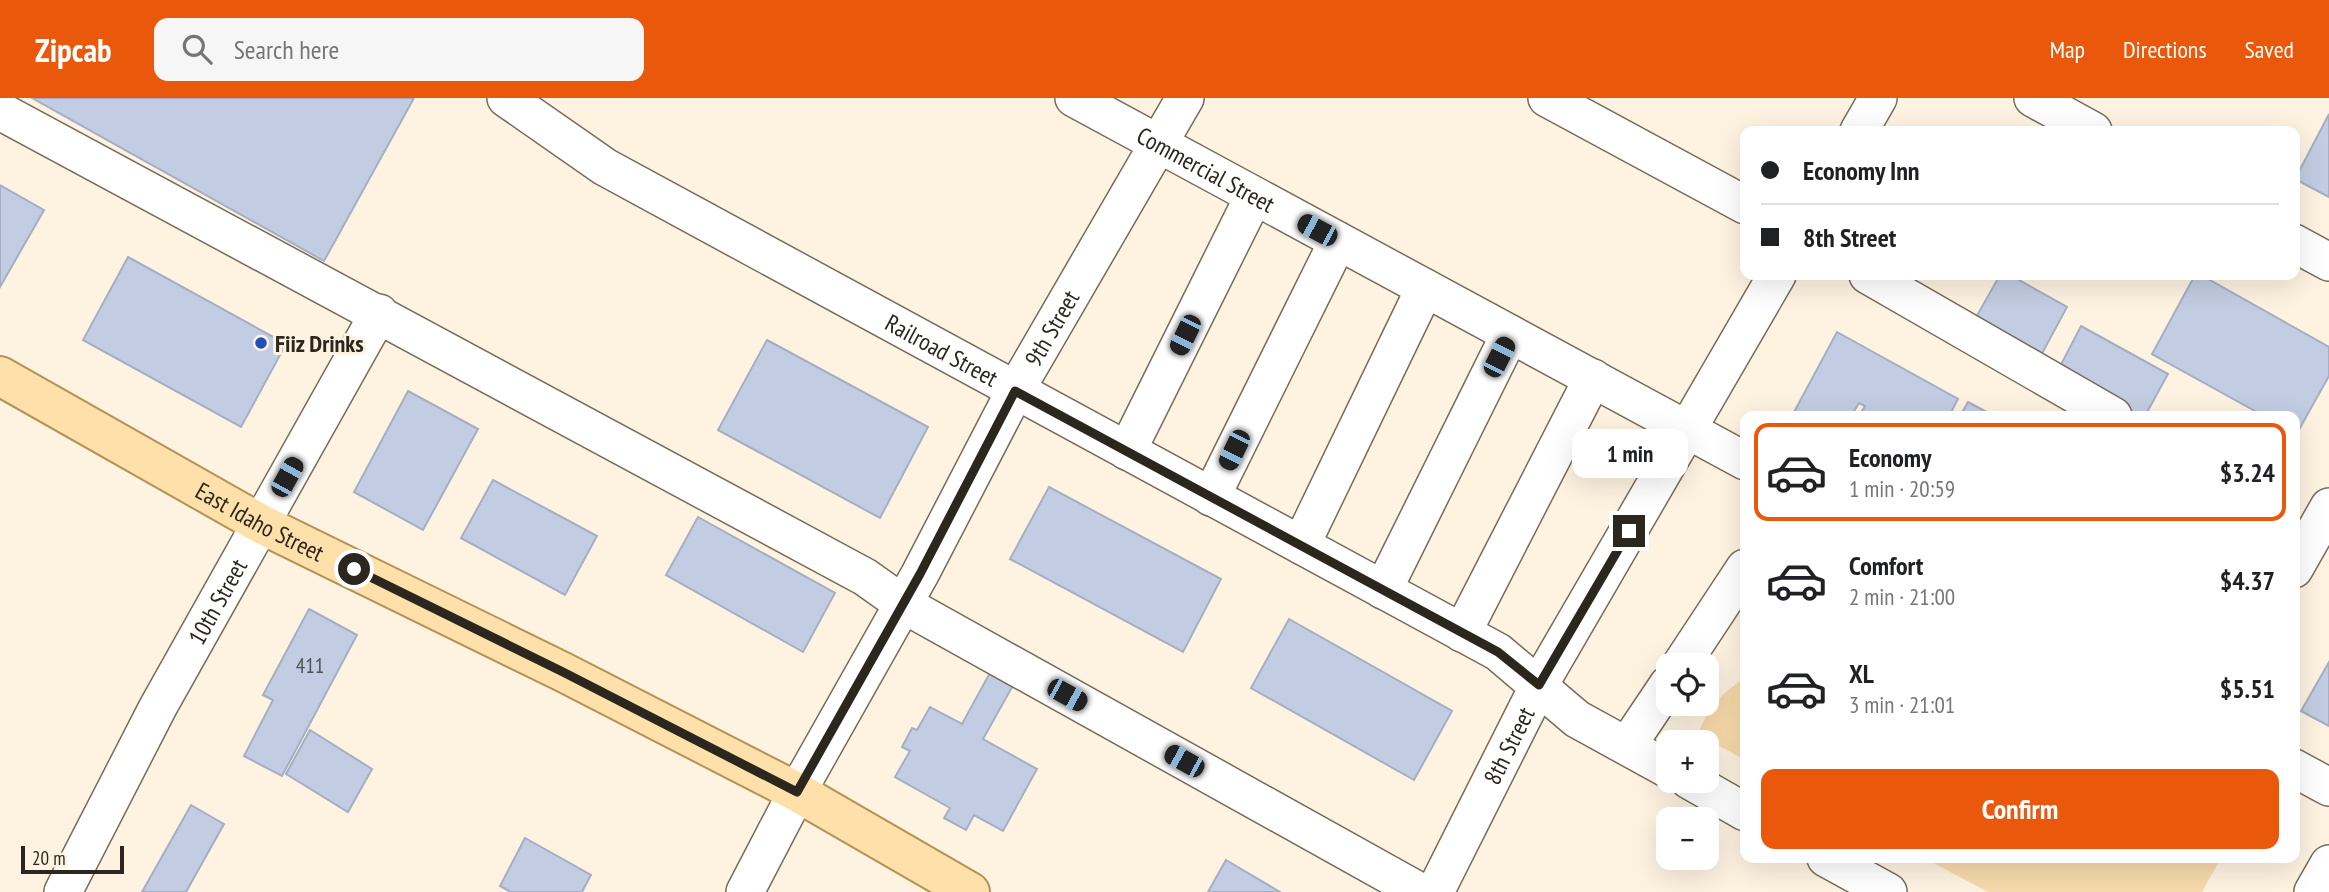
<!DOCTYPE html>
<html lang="en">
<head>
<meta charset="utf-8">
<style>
  body { margin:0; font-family:"PT Sans Narrow",sans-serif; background:#f6f6f6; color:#202124; height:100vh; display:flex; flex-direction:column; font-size:26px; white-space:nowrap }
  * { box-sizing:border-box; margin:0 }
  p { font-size:23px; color:#757577 }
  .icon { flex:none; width:38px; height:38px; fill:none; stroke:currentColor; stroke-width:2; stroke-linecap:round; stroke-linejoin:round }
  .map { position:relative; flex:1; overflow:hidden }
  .details { position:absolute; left:1740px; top:313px; width:560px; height:452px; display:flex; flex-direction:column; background:#fff; border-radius:14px; box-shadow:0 7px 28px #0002 }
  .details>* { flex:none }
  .top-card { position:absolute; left:1740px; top:28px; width:560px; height:154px; border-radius:14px; box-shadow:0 7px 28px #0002; display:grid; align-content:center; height:154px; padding:0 21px; background:#fff }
  .buttons { position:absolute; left:1656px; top:555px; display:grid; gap:14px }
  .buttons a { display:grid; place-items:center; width:63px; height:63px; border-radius:14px; background:#fff; box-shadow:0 7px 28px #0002; font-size:35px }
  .scale { position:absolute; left:21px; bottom:18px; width:103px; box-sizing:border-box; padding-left:7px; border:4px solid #2b261e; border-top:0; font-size:19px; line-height:24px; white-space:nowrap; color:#2b261e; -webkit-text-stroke:5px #fef3e1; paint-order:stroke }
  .end { position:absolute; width:32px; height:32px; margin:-16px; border:9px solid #2b261e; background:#fff; box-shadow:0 0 0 4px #fff }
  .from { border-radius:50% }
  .bubble { position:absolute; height:49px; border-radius:14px; background:#fff; box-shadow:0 7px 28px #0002; font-size:23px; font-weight:700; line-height:49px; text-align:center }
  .car { position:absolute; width:21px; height:42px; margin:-21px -10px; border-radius:9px; box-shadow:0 0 5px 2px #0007; background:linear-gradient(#222 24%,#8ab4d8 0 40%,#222 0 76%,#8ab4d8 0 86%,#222 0) }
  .top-card b { display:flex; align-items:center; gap:24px; height:66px; font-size:26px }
  .top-card b+b { border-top:2px solid #e0e0e0 }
  .top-card i { width:18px; height:18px; background:#202124 }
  ul { padding:12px 0 0; list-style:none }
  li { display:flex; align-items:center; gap:21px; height:98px; margin:0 14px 10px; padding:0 7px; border:4px solid transparent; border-radius:14px }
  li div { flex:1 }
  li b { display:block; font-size:26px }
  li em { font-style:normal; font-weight:700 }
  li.selected { border-color:#ea580c }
  li>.icon { width:63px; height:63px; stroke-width:1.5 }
  .cta { display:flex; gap:14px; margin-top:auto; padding:14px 21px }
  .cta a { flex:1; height:80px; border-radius:14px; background:#ea580c; color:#fff; font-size:28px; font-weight:700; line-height:80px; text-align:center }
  header { display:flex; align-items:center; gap:42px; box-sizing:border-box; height:98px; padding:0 35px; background:#ea580c; color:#fff }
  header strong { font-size:33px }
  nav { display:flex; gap:38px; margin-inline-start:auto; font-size:24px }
  .search { width:490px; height:63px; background:#f6f6f6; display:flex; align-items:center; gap:18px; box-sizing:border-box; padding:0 24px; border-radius:14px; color:#757577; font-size:26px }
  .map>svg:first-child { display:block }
  .green { fill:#f7daaa }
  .building { fill:#c2cde3; stroke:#a4afc4; stroke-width:2 }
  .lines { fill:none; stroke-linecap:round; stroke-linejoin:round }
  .minor-casing { stroke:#776c58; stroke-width:40 }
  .major-casing { stroke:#b49155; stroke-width:42 }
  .minor { stroke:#fff; stroke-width:37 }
  .major { stroke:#fee0aa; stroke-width:38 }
  .route { stroke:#2b261e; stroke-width:9 }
  .poi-dot { fill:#1f50bd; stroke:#fef3e1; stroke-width:2.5 }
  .labels { text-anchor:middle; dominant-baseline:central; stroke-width:6; stroke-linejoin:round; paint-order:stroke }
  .number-label { font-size:21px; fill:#51504f }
  .street-label { font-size:24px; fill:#2b261e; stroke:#fef3e1 }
  .poi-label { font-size:24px; font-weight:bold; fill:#2b261e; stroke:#fef3e1; text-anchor:start }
</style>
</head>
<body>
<header>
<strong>Zipcab</strong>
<div class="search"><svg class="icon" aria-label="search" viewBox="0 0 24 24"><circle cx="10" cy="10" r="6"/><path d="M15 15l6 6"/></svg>Search here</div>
<nav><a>Map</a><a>Directions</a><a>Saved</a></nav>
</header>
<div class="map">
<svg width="2329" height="794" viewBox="0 0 2329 794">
  <rect width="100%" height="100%" fill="#fef3e1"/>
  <g class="green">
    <path d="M1745,580V662L1698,636C1707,611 1722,594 1745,580Z"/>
    <polygon points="1924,760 2221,760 2202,794 1988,794"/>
  </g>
  <g class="building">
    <polygon points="32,0 414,0 324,163"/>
    <polygon points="2329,16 2329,99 2295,81"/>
    <polygon points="0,87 44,112 0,189"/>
    <polygon points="128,159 286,246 241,329 83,242"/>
    <polygon points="2000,177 2010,177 2067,209 2037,265 1971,228"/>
    <polygon points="2195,177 2201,177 2329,249 2329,278 2296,337 2294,336 2294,318 2264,318 2152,256"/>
    <polygon points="2081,228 2168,276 2145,318 2134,318 2056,276"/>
    <polygon points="1837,234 1958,301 1949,318 1859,318 1865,308 1859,305 1851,318 1798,318 1793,316"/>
    <polygon points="767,242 928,329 880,420 718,332"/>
    <polygon points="408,293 478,331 423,432 354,394"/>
    <polygon points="1968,304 1994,318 1960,318"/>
    <polygon points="493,382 597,438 565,497 461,440"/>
    <polygon points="1049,389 1221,481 1183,554 1010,461"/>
    <polygon points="698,419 835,495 803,554 666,477"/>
    <polygon points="309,511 357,537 282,678 244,658 273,602 263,597"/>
    <polygon points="1289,521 1452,613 1414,682 1251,590"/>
    <polygon points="2329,564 2329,628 2301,613"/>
    <polygon points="992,571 1015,584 983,641 1037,671 1003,733 974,717 966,732 944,720 950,710 895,679 910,653 902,649 912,630 917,632 930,609 962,626"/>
    <polygon points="310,632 372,671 348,714 286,676"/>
    <polygon points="191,707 224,726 186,794 142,794"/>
    <polygon points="525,740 591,777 582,794 511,794 500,788"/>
    <polygon points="1226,762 1280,794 1208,794"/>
  </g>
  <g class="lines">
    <g class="minor-casing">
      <g id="minor">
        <path id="s1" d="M506,0L605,69L1498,554L1577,621L1668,671"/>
        <path id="s2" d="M1074,0L1745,363"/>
        <polyline points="1547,0 1745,107"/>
        <polyline points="2033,0 2093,33"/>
        <polyline points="0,13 865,479 903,506 1420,794"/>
        <polyline points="1859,33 1878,0"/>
        <polyline points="2294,145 2329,164"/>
        <polyline points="1868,177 2113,318"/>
        <polyline points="1127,353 1254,98"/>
        <polyline points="1211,399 1338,143"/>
        <polyline points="1301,447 1425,190"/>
        <polyline points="2294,471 2329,409"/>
        <polyline points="1383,492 1510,236"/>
        <polyline points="1462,535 1593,280"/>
        <polyline points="1681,567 1745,470"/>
        <polyline points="1627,648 1668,587"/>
        <polyline points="2294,670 2329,689"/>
        <polyline points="1689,682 1745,714"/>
        <polyline points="1826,760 1888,794"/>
        <path id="s3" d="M63,794L158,609L379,215"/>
        <path id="s4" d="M745,794L797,694L920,476L1015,293L1185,0"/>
        <path id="s5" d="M1435,794L1539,587L1777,177"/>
        <polyline points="2313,794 2329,766"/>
      </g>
    </g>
    <g class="major-casing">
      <g id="major">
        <path id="s6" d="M0,278L261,426L563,574L797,694L970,794"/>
      </g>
    </g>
    <use href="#minor" class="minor"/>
    <use href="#major" class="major"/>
  </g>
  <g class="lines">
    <polyline class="route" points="354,471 563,574 797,694 920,476 1015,293 1498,554 1539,587 1629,433"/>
  </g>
  <circle class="poi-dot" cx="261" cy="245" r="7"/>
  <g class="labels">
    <g class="number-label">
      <text x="310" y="567">411</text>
    </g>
    <g class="street-label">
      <text stroke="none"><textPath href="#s2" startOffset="150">Commercial Street</textPath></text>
      <text stroke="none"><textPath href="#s4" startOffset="642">9th Street</textPath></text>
      <text stroke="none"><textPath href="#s1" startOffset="504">Railroad Street</textPath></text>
      <text stroke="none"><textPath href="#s6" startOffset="298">East Idaho Street</textPath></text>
      <text stroke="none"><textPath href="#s3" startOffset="329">10th Street</textPath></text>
      <text stroke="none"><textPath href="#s5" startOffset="164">8th Street</textPath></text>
    </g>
    <g class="poi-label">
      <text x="275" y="245">Fiiz Drinks</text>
    </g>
  </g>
</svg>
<div class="buttons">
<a><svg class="icon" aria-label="locate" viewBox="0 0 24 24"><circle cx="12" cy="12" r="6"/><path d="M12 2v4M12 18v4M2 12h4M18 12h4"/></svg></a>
<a>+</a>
<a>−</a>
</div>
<div class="scale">20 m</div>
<i class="end from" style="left:354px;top:471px"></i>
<i class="end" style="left:1629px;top:433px"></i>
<div class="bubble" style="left:1572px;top:331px;width:116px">1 min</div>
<i class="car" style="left:1317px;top:132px;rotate:298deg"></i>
<i class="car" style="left:1185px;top:237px;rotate:206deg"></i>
<i class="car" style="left:1499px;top:259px;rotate:27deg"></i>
<i class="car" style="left:1234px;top:352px;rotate:206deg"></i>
<i class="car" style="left:287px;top:379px;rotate:29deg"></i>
<i class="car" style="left:1067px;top:597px;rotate:119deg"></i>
<i class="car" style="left:1184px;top:663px;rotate:299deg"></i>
<div class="top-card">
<b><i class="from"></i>Economy Inn</b>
<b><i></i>8th Street</b>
</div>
<section class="details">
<ul>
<li class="selected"><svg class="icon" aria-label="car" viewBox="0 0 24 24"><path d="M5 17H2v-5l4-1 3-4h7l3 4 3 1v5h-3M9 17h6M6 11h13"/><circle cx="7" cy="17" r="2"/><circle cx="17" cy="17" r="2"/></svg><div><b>Economy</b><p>1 min · 20:59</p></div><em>$3.24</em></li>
<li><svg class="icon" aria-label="car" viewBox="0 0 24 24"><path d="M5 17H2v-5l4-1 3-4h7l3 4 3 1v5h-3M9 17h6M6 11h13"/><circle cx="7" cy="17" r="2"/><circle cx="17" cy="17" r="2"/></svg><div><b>Comfort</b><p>2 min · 21:00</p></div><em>$4.37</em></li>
<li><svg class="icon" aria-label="car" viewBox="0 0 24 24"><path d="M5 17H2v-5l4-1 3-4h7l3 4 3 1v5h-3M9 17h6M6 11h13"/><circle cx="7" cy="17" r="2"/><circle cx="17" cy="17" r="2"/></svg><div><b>XL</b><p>3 min · 21:01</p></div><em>$5.51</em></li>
</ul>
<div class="cta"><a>Confirm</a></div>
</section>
</div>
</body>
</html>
